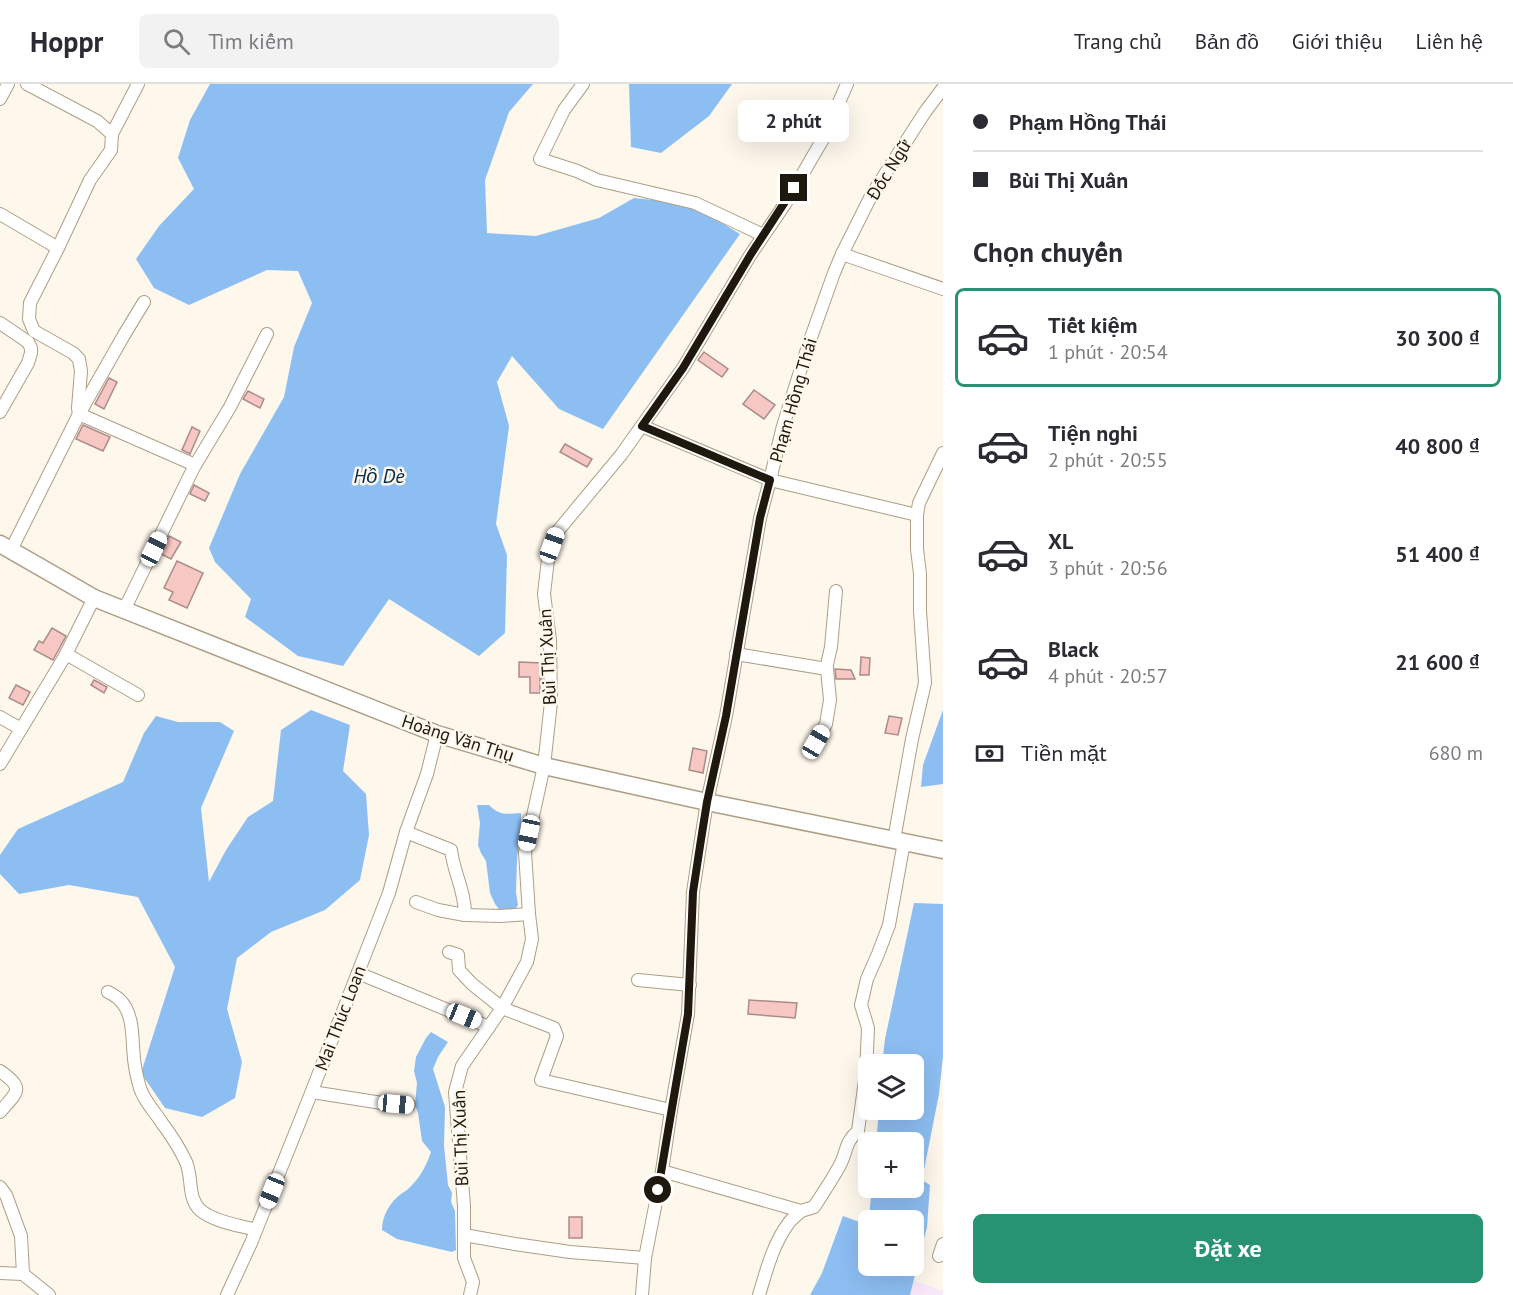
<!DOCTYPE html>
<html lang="vi">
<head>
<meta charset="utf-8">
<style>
  body { margin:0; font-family:"PT Sans",sans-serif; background:#f2f2f3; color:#2b2b33; height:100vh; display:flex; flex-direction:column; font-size:22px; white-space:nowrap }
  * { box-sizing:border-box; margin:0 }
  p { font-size:20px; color:#7c7c81 }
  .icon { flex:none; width:33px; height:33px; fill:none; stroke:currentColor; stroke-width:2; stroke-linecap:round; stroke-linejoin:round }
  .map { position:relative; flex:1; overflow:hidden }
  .sheet { display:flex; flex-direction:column; background:#fff; width:570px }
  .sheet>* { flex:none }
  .banner { display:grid; align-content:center; height:132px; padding:0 30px; background:#fff }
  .controls { position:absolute; left:858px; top:970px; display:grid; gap:12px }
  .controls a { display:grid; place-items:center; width:66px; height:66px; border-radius:9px; background:#fff; box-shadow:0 6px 24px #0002; font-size:30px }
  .end { position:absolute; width:27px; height:27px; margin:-14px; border:8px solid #1e180f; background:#fff; box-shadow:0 0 0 3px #fff }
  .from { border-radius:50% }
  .bubble { position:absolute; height:42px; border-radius:9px; background:#fff; box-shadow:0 6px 24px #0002; font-size:20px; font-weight:600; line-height:42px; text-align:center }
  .car { position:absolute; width:18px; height:36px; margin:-18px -9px; border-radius:8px; box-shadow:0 0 4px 2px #0007; background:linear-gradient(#fff 24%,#345 0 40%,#fff 0 76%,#345 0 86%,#fff 0) }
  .banner b { display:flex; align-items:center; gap:21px; height:57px; font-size:22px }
  .banner b+b { border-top:2px solid #e1e1e2 }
  .banner i { width:15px; height:15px; background:#2b2b33 }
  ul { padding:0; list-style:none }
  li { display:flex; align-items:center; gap:18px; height:99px; margin:0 12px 9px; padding:0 18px; border:3px solid transparent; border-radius:9px }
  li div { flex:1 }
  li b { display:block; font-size:22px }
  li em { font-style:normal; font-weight:600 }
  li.selected { border-color:#279372 }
  li>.icon { width:54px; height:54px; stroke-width:1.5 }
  h2 { padding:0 30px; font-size:27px; line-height:72px }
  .pay { display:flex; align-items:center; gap:15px; height:66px; padding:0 30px; font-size:22px }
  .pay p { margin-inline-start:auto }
  .cta { display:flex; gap:12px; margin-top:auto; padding:12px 30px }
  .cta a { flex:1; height:69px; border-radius:9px; background:#279372; color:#fff; font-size:24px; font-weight:600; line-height:69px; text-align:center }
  header { display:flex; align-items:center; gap:36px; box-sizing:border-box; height:84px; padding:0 30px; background:#fff; border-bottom:2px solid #e1e1e2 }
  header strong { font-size:28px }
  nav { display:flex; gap:33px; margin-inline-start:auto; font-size:21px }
  .search { width:420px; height:54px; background:#f2f2f3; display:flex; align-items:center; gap:15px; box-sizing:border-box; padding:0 21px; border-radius:9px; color:#7c7c81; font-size:22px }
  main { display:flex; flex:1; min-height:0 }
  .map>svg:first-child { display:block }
  .education { fill:#f8e8fa }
  .water { fill:#8dbef2; fill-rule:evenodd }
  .building { fill:#f7c7c4; stroke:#ab8c89; stroke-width:1.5 }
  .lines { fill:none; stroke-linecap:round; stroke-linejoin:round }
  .minor-casing { stroke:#ae9e85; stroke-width:14 }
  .secondary-casing { stroke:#ae9e85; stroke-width:19 }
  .minor { stroke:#fff; stroke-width:12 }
  .secondary { stroke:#fff; stroke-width:16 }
  .route { stroke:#1e180f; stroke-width:8 }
  .labels { text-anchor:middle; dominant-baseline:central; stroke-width:5; stroke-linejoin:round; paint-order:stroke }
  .street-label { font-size:18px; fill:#1e180f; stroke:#fef7ec }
  .water-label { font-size:20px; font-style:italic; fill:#062a4b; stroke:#fef7ec }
</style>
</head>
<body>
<header>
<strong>Hoppr</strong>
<div class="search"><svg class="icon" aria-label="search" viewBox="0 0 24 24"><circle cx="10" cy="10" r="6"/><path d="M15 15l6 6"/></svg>Tìm kiếm</div>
<nav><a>Trang chủ</a><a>Bản đồ</a><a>Giới thiệu</a><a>Liên hệ</a></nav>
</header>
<main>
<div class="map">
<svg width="943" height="1211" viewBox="0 0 943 1211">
  <rect width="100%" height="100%" fill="#fef7ec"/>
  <polygon class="education" points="913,1196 943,1207 943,1211 910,1211"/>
  <g class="water">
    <polygon points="210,0 533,0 509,28 485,96 487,149 536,152 599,134 634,114 691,120 740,150 603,345 559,325 512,272 497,298 509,342 496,440 507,471 505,549 479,572 389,515 343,582 298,572 245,533 251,515 215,478 209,464 240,390 284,313 294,263 312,219 298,187 267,186 189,221 154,204 136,175 159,142 194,105 178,74 190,36"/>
    <polygon points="629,0 732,0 709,32 661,69 631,63"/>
    <polygon points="311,626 350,641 343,687 366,710 369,751 360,796 325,826 271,848 237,874 227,925 242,978 235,1014 202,1033 165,1024 141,989 175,883 138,813 69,801 19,810 0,790 0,771 18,745 123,698 144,649 156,632 178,638 220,638 234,647 201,724 209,798 226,766 248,733 273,717 281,646"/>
    <polygon points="943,626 943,700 921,703 923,681"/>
    <path d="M477,721H489C500,732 507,730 521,729V739L517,776L516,808L518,821L514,827L499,825L495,820L490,809L486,777L481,769L478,761L480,739Z"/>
    <path d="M914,819L943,820V972L939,1010L922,1096L930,1101L927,1143L910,1211H810L822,1189L843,1132L868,1141L872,1104H914V1059H876L879,1026H914V981H882L885,955ZM868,1137H914V1182H868Z"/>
    <path d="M431,948L448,958L438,973L433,985L445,1023L444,1062L448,1101L452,1109L451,1118L455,1127L456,1166L452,1168L397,1155L382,1146C382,1132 390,1118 401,1110C405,1107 409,1105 412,1101C421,1092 427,1080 431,1068L422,1057L418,1029L415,1021L417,999L414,987L416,973L426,954Z"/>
  </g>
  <g class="building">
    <polygon points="704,268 728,285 722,293 698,276"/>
    <polygon points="109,294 117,298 104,325 95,320"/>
    <polygon points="754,306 775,321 764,335 743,320"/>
    <polygon points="248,307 264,315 260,324 243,315"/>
    <polygon points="83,341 110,353 103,367 76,355"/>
    <polygon points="192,343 200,347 190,370 182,366"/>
    <polygon points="565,360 592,375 587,383 560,368"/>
    <polygon points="194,401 209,409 205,417 190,410"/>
    <polygon points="169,452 181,458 171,475 161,470"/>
    <polygon points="177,477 203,489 187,524 169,516 173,508 164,504"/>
    <polygon points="52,544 66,552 53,576 34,566 39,557 43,559"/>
    <polygon points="861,573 870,574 869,591 860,591"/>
    <polygon points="519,578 542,579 542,595 540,594 540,609 530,609 530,593 519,593"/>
    <polygon points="835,585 851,586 855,595 836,595"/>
    <polygon points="94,596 107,603 104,609 91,601"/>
    <polygon points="16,601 30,608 23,621 9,614"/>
    <polygon points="889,632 902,634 898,651 885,649"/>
    <polygon points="693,664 707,667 703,689 689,686"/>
    <polygon points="749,916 797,919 795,934 748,930"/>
    <rect x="569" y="1133" width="13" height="21"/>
  </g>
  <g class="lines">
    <g class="minor-casing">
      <g id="minor">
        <polyline points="27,0 97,37 112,50 111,66 90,96 58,164 30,219 29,235 34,247 73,269 79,275 81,287 78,324 79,330 195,381"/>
        <polyline points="583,0 564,26 540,75 577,87 597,96 695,119 763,151"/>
        <polyline points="0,15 8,0"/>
        <polyline points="112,50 138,0"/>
        <polyline points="0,130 58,164"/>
        <polyline points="842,170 943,205"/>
        <polyline points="0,239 28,258 31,264 31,269 28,279 0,328"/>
        <polyline points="642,342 770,396 917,431"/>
        <polyline points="11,466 79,330 124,251 144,218"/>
        <polyline points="124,526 194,383 230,323 267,250"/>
        <polyline points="66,570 138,611"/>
        <polyline points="736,570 827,585 830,616 826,640 816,658"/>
        <polyline points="826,585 831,563 836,507"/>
        <polyline points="0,633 21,645"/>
        <polyline points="0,680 65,572 94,514"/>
        <path d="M406,748L451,766C454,790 465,806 465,831L500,832L529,830"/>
        <polyline points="894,756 912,655 925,599 920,527 920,490 917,465 917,431 919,419 943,369"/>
        <polyline points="416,818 438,826 465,831"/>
        <polyline points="449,868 458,871 459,886 472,900 502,924 554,944 557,952 541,996 671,1026"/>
        <polyline points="358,889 489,943"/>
        <polyline points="638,896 690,901"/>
        <path d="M108,908C112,910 117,913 120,916C136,932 131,961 135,982C136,989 138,997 140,1004C144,1017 155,1028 162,1039C171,1051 180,1065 186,1078C193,1094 187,1113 200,1126C215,1138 238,1141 256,1146"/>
        <path d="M0,987C25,1005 18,1007 0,1028"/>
        <polyline points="312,1008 382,1019 409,1021"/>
        <path d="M662,1087L801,1127L814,1123C823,1109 832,1096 840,1081C848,1066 844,1059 858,1047L866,989L868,944L861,921L867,895L878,870L889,841L904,758"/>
        <polyline points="0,1103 6,1111 21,1152 23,1190 49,1211"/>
        <polyline points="464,1151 515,1160 570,1168 645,1174"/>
        <polyline points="939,1172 943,1160"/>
        <polyline points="0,1189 23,1190"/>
        <polyline points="227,1211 251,1159 308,1017 389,809 406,748 427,690 437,650"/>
        <polyline points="470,1211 473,1198 464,1174 464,1122 455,1008 462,982 502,924 527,878 532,855 529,830 525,768 544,682 551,618 550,556 544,510 548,475 557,448 621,371 683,284 751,170 785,120 823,55 847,0"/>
        <polyline points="642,1211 645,1174 662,1087 671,1026 688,930 693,808 700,762 707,718 726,632 760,434 770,396 783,342 808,262 834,189 842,170 871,112 925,28 943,4"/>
        <path d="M759,1211C766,1188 773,1160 788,1140C791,1135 797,1131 801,1127"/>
      </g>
    </g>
    <g class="secondary-casing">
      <polyline id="secondary" points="0,460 94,514 437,650 544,682 707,718 943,766"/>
    </g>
    <use href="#minor" class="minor"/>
    <use href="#secondary" class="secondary"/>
  </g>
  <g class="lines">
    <polyline class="route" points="658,1106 688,930 693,808 700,762 707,718 726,632 760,434 770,396 642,342 683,284 751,170 794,104"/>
  </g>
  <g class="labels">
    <g class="street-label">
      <text transform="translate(889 85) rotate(-58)">Đốc Ngữ</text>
      <text transform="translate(793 316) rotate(-74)">Phạm Hồng Thái</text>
      <text transform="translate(547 573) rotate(-93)">Bùi Thị Xuân</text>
      <text transform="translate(458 654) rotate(18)">Hoàng Văn Thụ</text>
      <text transform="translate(340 934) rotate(-69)">Mai Thúc Loan</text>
      <text transform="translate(460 1054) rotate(-92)">Bùi Thị Xuân</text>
    </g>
    <g class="water-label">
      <text x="379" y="392">Hồ Dè</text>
    </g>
  </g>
</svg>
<div class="controls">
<a><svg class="icon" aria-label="layers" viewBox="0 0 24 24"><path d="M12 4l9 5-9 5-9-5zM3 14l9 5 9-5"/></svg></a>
<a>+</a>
<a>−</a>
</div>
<i class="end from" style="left:658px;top:1106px"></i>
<i class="end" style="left:794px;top:104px"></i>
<div class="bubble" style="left:738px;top:16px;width:111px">2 phút</div>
<i class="car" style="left:552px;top:461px;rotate:20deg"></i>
<i class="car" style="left:154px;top:465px;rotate:26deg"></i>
<i class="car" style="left:816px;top:658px;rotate:30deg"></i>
<i class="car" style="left:529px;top:749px;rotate:192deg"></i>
<i class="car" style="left:464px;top:932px;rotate:112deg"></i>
<i class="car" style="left:396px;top:1020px;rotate:95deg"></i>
<i class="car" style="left:272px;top:1107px;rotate:202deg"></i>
</div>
<section class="sheet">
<div class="banner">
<b><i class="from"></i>Phạm Hồng Thái</b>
<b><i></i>Bùi Thị Xuân</b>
</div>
<h2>Chọn chuyến</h2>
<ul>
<li class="selected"><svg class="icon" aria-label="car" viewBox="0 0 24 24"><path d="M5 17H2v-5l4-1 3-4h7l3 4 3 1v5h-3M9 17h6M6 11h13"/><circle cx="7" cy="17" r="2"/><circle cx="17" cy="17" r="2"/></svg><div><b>Tiết kiệm</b><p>1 phút · 20:54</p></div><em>30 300 ₫</em></li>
<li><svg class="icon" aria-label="car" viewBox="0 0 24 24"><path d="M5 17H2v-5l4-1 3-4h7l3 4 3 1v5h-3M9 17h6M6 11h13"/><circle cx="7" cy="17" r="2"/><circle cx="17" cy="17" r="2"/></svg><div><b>Tiện nghi</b><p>2 phút · 20:55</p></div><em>40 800 ₫</em></li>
<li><svg class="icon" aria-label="car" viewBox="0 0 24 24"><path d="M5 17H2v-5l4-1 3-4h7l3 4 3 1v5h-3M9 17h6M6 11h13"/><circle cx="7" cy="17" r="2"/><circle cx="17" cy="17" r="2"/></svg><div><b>XL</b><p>3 phút · 20:56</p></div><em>51 400 ₫</em></li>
<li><svg class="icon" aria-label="car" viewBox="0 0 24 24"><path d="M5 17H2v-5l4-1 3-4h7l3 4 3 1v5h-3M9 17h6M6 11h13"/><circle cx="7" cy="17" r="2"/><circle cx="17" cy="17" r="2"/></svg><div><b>Black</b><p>4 phút · 20:57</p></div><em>21 600 ₫</em></li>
</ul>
<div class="pay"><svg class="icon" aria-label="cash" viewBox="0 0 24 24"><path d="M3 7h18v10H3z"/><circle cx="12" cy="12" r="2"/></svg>Tiền mặt<p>680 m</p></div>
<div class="cta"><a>Đặt xe</a></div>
</section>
</main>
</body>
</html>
